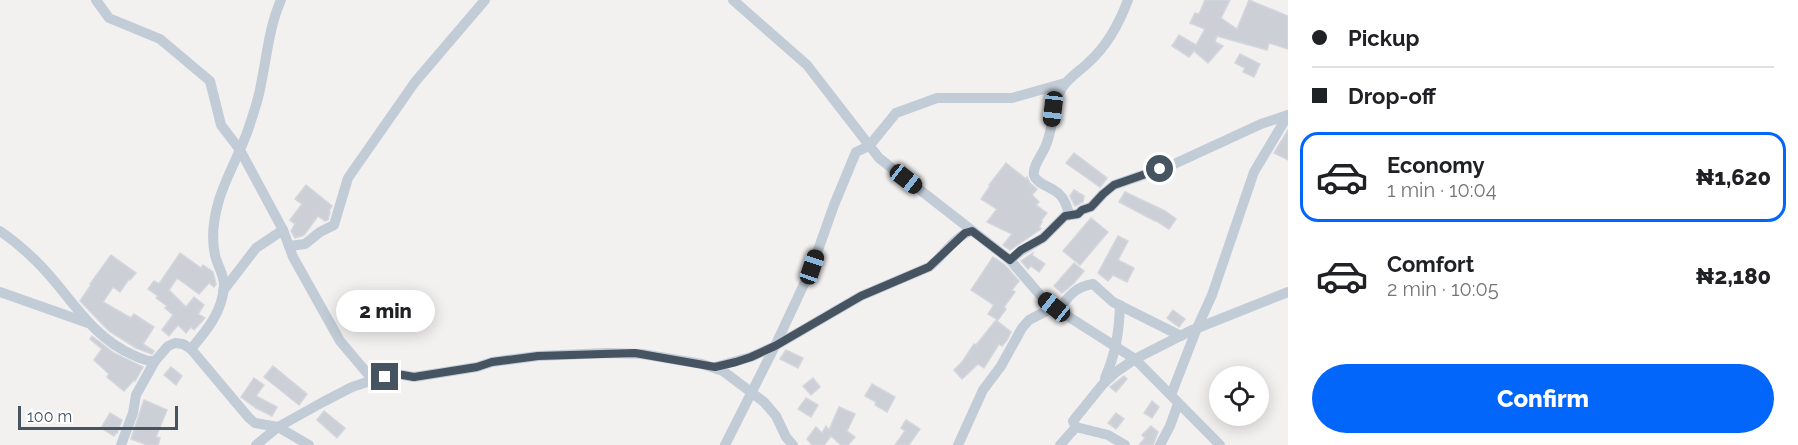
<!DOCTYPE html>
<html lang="en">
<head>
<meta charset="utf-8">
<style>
  body { margin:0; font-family:Raleway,sans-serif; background:#f6f6f6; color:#202124; height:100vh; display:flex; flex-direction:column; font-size:22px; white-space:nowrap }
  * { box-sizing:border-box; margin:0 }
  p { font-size:20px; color:#757577 }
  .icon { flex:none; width:33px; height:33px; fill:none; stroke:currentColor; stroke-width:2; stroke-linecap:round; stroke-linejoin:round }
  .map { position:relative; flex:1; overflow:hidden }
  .sheet { display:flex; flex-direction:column; background:#fff; width:510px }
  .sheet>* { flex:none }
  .top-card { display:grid; align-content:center; height:132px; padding:0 24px; background:#fff }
  .tools { position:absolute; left:1209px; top:366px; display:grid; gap:12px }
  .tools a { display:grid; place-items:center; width:60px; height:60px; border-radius:50%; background:#fff; box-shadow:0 3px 15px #0003; font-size:30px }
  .scale { position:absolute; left:18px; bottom:15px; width:160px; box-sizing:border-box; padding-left:6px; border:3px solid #465360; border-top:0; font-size:16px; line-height:21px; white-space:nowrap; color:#465360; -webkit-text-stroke:4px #fff; paint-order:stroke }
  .end { position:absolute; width:27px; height:27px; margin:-14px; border:8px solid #465360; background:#fff; box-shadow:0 0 0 3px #fff }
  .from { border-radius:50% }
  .bubble { position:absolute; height:42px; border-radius:21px; background:#fff; box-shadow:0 3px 15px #0003; font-size:20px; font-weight:800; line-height:42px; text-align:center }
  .car { position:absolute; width:18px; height:36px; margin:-18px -9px; border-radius:8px; box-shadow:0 0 4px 2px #0007; background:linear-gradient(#222 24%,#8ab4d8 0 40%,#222 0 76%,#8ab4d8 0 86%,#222 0) }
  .top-card b { display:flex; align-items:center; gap:21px; height:57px; font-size:22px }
  .top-card b+b { border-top:2px solid #e0e0e0 }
  .top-card i { width:15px; height:15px; background:#202124 }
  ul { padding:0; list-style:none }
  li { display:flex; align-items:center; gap:18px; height:90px; margin:0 12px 9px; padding:0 12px; border:3px solid transparent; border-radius:18px }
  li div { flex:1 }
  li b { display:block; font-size:22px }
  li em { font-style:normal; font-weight:800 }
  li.on { border-color:#0366fa }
  li>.icon { width:54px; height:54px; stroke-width:1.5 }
  .action { display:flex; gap:12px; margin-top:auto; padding:12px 24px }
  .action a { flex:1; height:69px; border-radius:36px; background:#0366fa; color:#fff; font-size:24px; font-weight:800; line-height:69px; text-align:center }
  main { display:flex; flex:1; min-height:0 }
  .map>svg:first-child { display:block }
  .building { fill:#cccfd6; stroke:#d4d6dd; stroke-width:1.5 }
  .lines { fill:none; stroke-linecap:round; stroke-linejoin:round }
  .minor { stroke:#c2ccd7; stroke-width:10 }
  .route { stroke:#465360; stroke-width:8 }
</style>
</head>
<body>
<main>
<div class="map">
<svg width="1288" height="445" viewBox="0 0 1288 445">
  <rect width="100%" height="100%" fill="#f3f0f0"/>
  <g class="building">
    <polygon points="1205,0 1230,0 1221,18 1237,29 1249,0 1288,16 1288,49 1269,43 1267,50 1217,36 1215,42 1223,46 1208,63 1194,51 1189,57 1172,46 1179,35 1196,45 1205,29 1190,23 1195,13 1199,14"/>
    <polygon points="1240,54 1260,64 1254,77 1243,72 1245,68 1235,63"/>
    <polygon points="1288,130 1288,160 1274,153"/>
    <polygon points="1074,153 1107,178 1102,185 1100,187 1066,163"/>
    <polygon points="1006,163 1026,179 1027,177 1030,183 1037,189 1032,195 1039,202 1036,205 1047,213 1041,221 1042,222 1039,227 1041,229 1010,250 1003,245 1012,234 987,222 997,209 981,199 990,186 989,185"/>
    <polygon points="306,185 332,206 329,211 330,212 328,220 325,221 318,216 304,235 295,238 291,231 295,224 290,220 302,204 295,199"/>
    <polygon points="1074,190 1084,196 1083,202 1075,206 1070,196"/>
    <polygon points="1125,192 1165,211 1176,219 1169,229 1155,220 1155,221 1119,202"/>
    <polygon points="1091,218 1108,232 1080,265 1063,251"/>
    <polygon points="1118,236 1128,241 1118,260 1134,268 1127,282 1113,275 1108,281 1098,273"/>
    <polygon points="180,253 201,268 203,265 213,272 216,284 214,287 209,283 199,294 177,278 169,290 186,307 194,297 204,305 198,314 205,318 194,330 191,327 186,333 178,325 169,336 162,330 173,315 165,308 167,306 156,298 158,296 148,289 154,281 159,284"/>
    <polygon points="1033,253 1032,255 1045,264 1039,272 1031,266 1028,269 1021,261"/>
    <polygon points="111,255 136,273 130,280 129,279 120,292 113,287 103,302 131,318 134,314 154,327 143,344 154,351 152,354 136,348 109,331 80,301 91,285 90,284"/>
    <polygon points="993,257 1005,265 1019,281 1012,290 1015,292 1004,307 1006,309 998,320 988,314 994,305 971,290"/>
    <polygon points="1074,263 1084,271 1074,283 1062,293 1054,286"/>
    <polygon points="1173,310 1185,319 1179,327 1167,318"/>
    <polygon points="996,320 1011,332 1007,340 1002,346 999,344 984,368 978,364 962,379 954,370 962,362 974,344 976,345"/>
    <polygon points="92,336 114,353 143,367 135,381 134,380 124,391 107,377 109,374 94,360 102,349 90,339"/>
    <polygon points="786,350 803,358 798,368 780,359"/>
    <polygon points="273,366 307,394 299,405 264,377"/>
    <polygon points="171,367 182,376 176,385 164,375"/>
    <polygon points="1124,376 1127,379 1116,392 1110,387"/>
    <polygon points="254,378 264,385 256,396 277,407 272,416 256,408 241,397"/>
    <polygon points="813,378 820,387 811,395 803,386"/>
    <polygon points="872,384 895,397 887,412 875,405 876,402 865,396"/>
    <polygon points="806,398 818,405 811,417 798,409"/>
    <polygon points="144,400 167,410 156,437 160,438 158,445 147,445 131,439"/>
    <polygon points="1152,401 1159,407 1152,418 1144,413"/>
    <polygon points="839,407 855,414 847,431 855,437 848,445 841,445 831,436 824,445 812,445 807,439 816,427 822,433 826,426 829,430"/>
    <polygon points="324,411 345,428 337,438 317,420"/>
    <polygon points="110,413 122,420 117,433 116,433 114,436 101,428"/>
    <polygon points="1116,413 1124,419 1116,429 1108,423"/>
    <polygon points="906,420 920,429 909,445 895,445 905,431 901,428"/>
    <polygon points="1151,426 1158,432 1153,445 1139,445 1145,438 1142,435"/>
  </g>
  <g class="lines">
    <g class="minor">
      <polyline points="96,0 109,18 160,39 210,81 221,125 240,150 283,230"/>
      <polyline points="733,0 807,65 879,158 1010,260 1041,296 1058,310 1135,359 1220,445"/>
      <path d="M1069,214C1067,207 1065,199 1059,194C1053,187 1036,184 1034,175C1032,166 1043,154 1046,145C1054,127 1051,106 1062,88C1069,77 1080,71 1089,62C1108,45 1119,24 1128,0"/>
      <path d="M0,231C13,240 25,250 36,261C69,293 89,336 133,355C140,358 147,362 155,361"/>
      <polyline points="289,246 305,244 320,232 334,225 348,178 415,82 485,0"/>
      <polyline points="1010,260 1021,251 1043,238 1065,216 1078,214 1082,210 1091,207 1103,194 1114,185 1172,165 1261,124 1288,115"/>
      <polyline points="223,291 256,248 283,230 293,257 340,341 373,380"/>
      <polyline points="0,292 88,323"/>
      <path d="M1058,310C1068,297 1076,286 1093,284L1113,302L1181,336"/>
      <path d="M191,349C207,330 223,311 224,285C224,274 217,265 215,255C211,237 214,217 219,200C227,174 242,150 250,124C254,111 259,98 261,84C267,56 269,27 281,0"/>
      <path d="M715,367L751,357L775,346L861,296L929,267C944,256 954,236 972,231"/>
      <path d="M1105,378C1116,353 1119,332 1120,305"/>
      <polyline points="1171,395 1197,328 1212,295 1254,172 1288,115"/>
      <polyline points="1076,427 1108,435 1125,445"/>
      <polyline points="121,445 133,413 136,395 155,361 168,346 175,343 183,344 191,349 249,418 255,423 278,427 309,445"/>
      <polyline points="256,445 278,427 323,402 352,387 373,380 397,374 414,377 477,367 492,362 538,356 607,353 642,354 702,364 723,371 764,402 776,416 786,437 793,445"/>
      <polyline points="725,445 775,346 812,267 834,205 856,152 869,146 896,113 937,98 1012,98 1065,83"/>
      <polyline points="958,445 983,390 1001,366 1022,328 1029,320 1054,307"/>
      <polyline points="1060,445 1076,427 1073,421 1103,384 1116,372 1135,359 1190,331 1288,292"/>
      <polyline points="1160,445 1170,426 1178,404"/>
    </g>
  </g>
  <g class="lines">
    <polyline class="route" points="385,377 397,374 414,377 477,367 492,362 538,356 635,353 715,367 736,362 751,357 775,346 861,296 929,267 965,233 972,231 1010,260 1021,250 1043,238 1065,216 1078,214 1082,210 1091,207 1103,194 1114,185 1160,169"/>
  </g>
</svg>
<div class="tools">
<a><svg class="icon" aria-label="locate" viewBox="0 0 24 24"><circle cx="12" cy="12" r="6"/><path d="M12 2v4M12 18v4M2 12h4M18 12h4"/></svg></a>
</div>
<div class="scale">100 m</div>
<i class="end from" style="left:1160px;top:169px"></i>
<i class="end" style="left:385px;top:377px"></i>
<div class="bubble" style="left:336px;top:290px;width:99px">2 min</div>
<i class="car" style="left:1053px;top:109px;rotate:187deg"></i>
<i class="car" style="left:906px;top:179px;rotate:128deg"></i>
<i class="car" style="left:812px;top:267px;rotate:19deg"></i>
<i class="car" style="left:1054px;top:307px;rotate:309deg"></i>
</div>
<section class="sheet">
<div class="top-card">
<b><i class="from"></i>Pickup</b>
<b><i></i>Drop-off</b>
</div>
<ul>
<li class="on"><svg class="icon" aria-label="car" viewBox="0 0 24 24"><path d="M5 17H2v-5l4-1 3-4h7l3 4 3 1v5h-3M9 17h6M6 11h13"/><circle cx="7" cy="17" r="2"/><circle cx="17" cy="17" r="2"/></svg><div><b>Economy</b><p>1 min · 10:04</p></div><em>₦1,620</em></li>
<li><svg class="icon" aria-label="car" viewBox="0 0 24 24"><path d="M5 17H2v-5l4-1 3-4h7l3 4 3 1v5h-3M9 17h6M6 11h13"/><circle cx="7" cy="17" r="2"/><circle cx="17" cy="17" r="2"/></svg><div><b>Comfort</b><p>2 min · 10:05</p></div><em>₦2,180</em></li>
</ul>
<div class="action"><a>Confirm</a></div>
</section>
</main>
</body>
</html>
